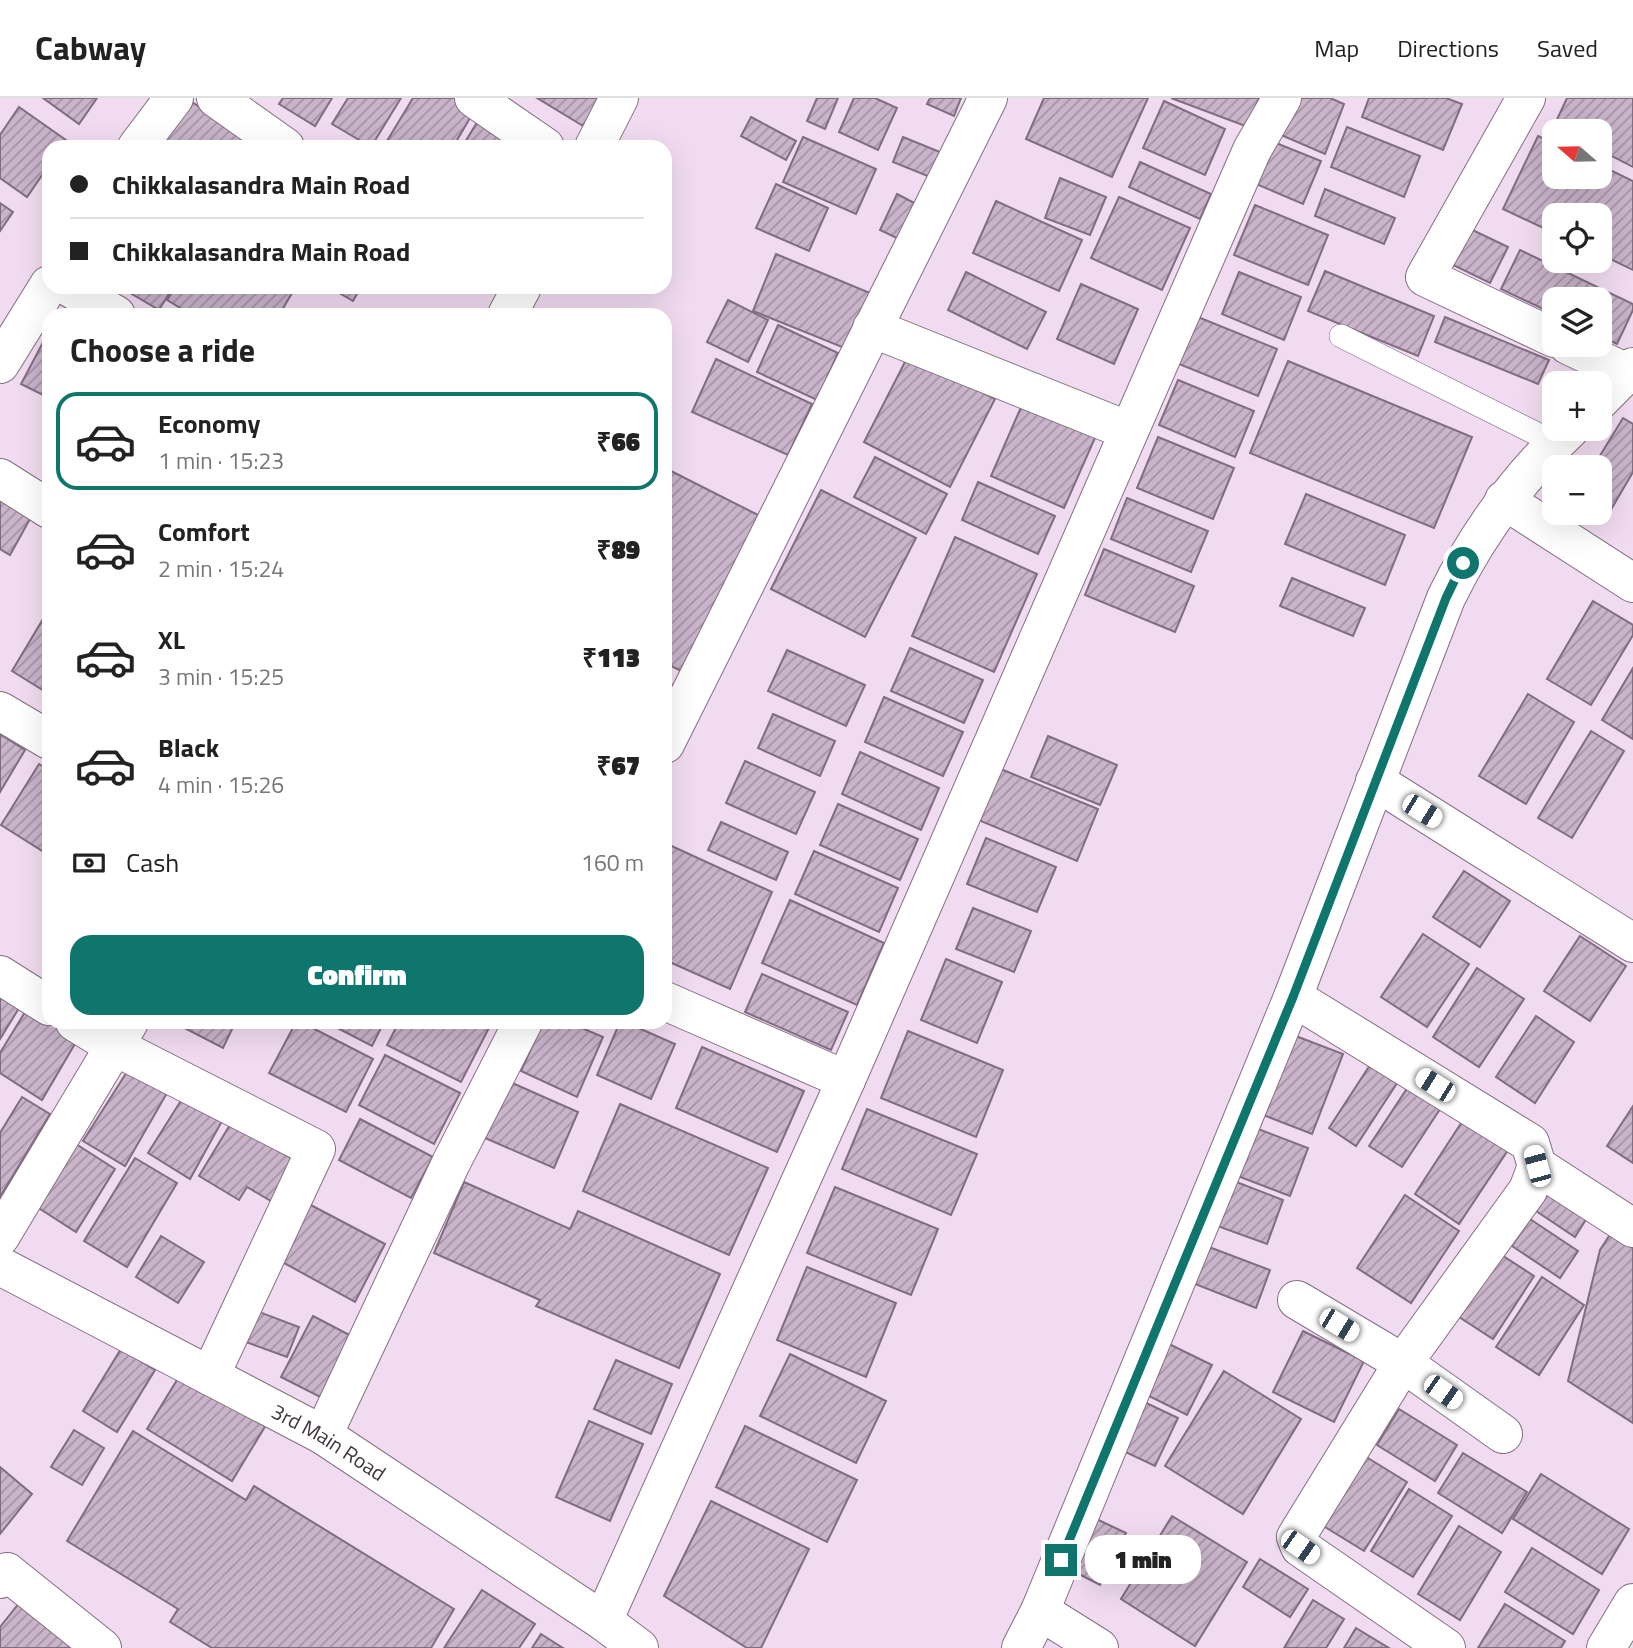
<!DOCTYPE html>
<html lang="en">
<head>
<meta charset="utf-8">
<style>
  body { margin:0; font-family:"Titillium Web",sans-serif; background:#f6f6f6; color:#222; height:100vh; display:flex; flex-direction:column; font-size:26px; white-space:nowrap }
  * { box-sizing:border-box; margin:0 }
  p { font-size:23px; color:#767676 }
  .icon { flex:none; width:38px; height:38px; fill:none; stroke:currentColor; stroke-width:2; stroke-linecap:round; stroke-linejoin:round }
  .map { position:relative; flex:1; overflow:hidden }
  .details { position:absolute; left:42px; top:210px; width:630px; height:721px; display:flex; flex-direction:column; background:#fff; border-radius:21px; box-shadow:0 7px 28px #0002 }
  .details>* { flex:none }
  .top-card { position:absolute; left:42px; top:42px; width:630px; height:154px; border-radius:21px; box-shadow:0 7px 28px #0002; display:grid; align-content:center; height:154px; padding:0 28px; background:#fff }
  .needle { width:46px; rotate:290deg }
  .buttons { position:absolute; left:1542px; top:21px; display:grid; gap:14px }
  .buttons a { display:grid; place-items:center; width:70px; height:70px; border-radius:14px; background:#fff; box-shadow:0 7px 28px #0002; font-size:35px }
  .end { position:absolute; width:32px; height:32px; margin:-16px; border:9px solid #0f766e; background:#fff; box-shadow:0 0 0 4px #fff }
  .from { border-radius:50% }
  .bubble { position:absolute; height:49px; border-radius:21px; background:#fff; box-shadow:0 7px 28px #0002; font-size:23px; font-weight:800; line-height:49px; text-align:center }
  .car { position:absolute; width:21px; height:42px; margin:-21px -10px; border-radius:9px; box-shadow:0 0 5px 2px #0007; background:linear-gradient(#fff 24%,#345 0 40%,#fff 0 76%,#345 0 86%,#fff 0) }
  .top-card b { display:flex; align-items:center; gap:24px; height:66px; font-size:26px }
  .top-card b+b { border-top:2px solid #e0e0e0 }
  .top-card i { width:18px; height:18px; background:#222 }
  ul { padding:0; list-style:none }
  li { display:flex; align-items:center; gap:21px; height:98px; margin:0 14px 10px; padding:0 14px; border:4px solid transparent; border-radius:21px }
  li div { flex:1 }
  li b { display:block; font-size:26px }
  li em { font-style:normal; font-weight:800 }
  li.current { border-color:#0f766e }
  li>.icon { width:63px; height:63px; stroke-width:1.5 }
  h2 { padding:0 28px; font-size:32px; line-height:84px }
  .pay { display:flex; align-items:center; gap:18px; height:77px; padding:0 28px; font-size:26px }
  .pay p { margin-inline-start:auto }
  .action { display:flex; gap:14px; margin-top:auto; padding:14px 28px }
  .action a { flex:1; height:80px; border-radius:21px; background:#0f766e; color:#fff; font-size:28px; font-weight:800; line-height:80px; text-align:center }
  header { display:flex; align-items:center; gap:42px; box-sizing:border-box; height:98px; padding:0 35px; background:#fff; border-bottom:2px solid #e0e0e0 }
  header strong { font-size:33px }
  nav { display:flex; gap:38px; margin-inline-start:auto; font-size:24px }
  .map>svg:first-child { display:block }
  .building { fill:url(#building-hatch); stroke:#806d80; stroke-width:2 }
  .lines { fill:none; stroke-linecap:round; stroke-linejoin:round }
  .service-casing { stroke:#837082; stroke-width:24 }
  .minor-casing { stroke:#837082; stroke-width:40 }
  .tertiary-casing { stroke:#837082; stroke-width:40 }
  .service { stroke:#fff; stroke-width:23 }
  .minor { stroke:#fff; stroke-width:38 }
  .tertiary { stroke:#fff; stroke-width:38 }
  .route { stroke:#0f766e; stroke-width:9 }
  .labels { text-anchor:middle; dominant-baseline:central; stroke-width:5; stroke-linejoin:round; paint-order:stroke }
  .street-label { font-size:21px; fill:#3e363e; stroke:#fee8fd }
</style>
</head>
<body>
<header>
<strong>Cabway</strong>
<nav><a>Map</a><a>Directions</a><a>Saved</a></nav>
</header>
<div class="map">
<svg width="1633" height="1550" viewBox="0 0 1633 1550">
  <defs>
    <pattern id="building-hatch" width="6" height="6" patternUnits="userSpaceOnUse" patternTransform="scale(1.75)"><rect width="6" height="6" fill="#c9b4c9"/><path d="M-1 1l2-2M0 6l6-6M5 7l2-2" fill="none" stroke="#a593a5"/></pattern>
  </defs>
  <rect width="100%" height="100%" fill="#f1dbf0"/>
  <g class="building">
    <polygon points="43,0 97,0 79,26"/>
    <polygon points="186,0 259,49 153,49"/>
    <polygon points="283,0 332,0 315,28 279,6"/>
    <polygon points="348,0 401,0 371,49 332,26"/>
    <polygon points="413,0 464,0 477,8 453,49 396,49 387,43"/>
    <polygon points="537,0 600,0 583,28"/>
    <polygon points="817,0 838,0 825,31 807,23"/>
    <polygon points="854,0 875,0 897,10 878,52 839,34"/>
    <polygon points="930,0 961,0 954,18 927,6"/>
    <polygon points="1044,0 1148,0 1112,79 1026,41"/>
    <polygon points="1171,0 1259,0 1248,29"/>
    <polygon points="1296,0 1330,0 1344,6 1325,56 1281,37"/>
    <polygon points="1369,0 1446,0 1462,6 1443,52 1362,19"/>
    <polygon points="1567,0 1633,0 1633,69 1600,52 1600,33 1560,33 1553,30"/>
    <polygon points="1164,3 1225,31 1205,77 1143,50"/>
    <polygon points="19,9 66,42 62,49 49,49 49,67 27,99 0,80 0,37"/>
    <polygon points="481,18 531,49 462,49"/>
    <polygon points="751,19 796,43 786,62 741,38"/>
    <polygon points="1347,29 1420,58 1404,99 1331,69"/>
    <polygon points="1538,38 1554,46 1554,79 1600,79 1600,67 1633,83 1633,172 1600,156 1600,117 1554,117 1554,135 1503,111"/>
    <polygon points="803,39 876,71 856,116 783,84"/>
    <polygon points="903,39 940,54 930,79 893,64"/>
    <polygon points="1271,43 1321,63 1303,106 1254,85"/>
    <polygon points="1140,64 1211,96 1200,121 1129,89"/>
    <polygon points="1060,80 1106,99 1090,137 1045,120"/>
    <polygon points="776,86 828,110 809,153 756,130"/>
    <polygon points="1325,91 1395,120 1384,146 1315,118"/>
    <polygon points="897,96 922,109 905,144 880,132"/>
    <polygon points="1119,99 1190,130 1162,192 1091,160"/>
    <polygon points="996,103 1082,142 1059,193 973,155"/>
    <polygon points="0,105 13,114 0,133"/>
    <polygon points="1255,107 1328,137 1308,187 1234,157"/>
    <polygon points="1462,127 1508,149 1490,185 1445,163"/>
    <polygon points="1520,152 1633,206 1633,212 1617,246 1600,238 1600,201 1554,201 1554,216 1501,191"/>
    <polygon points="776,156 870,195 847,251 753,213"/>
    <polygon points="1325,173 1434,218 1418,258 1308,213"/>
    <polygon points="966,174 1046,214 1027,251 948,212"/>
    <polygon points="1239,174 1301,199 1284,242 1222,216"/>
    <polygon points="1081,186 1138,211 1114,266 1057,241"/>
    <polygon points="120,189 173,189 159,212"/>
    <polygon points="175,189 282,189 292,195 279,217 192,217 167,202"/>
    <polygon points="329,189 361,189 353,203"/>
    <polygon points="728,202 768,222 748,264 707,244"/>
    <polygon points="1193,217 1277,251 1258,298 1174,264"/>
    <polygon points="1445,219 1549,262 1538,286 1435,244"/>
    <polygon points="778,227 838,255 817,302 757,274"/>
    <polygon points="49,233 49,300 21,286"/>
    <polygon points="909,256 995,301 950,389 864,344"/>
    <polygon points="716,261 812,306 788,357 692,314"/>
    <polygon points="1288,263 1472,339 1434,430 1250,355"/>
    <polygon points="1178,282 1254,313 1235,359 1159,327"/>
    <polygon points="1025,300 1098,333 1064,410 991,378"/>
    <polygon points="1623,320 1633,326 1633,374 1609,415 1600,410 1600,369 1593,369"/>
    <polygon points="1158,339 1234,370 1213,421 1137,390"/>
    <polygon points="875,359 947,396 926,436 854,399"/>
    <polygon points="665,370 762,419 683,574 665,565"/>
    <polygon points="978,384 1055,418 1038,456 962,422"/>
    <polygon points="0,389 36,410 10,457 0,451"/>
    <polygon points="821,392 916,440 865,539 771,491"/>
    <polygon points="1306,396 1405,437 1385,487 1285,446"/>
    <polygon points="1127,400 1208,433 1191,474 1111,441"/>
    <polygon points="955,439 1037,476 994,574 912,538"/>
    <polygon points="1104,451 1194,488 1175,534 1085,497"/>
    <polygon points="1292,480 1365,510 1353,538 1280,508"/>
    <polygon points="1593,503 1633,527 1633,537 1591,607 1547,581"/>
    <polygon points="49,511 49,596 12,573"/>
    <polygon points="910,550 983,582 964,625 891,593"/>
    <polygon points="787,552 865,587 846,628 768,593"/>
    <polygon points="1633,570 1633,641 1602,622"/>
    <polygon points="665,583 677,589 665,611"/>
    <polygon points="1528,596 1574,624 1526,706 1479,678"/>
    <polygon points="884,599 963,634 943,678 865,644"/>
    <polygon points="773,616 835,643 820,678 758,650"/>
    <polygon points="1591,633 1624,653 1572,740 1538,720"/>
    <polygon points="0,636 25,652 0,694"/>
    <polygon points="1048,638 1117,667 1100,707 1031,679"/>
    <polygon points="860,654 939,690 921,732 842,696"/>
    <polygon points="745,663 815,694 796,736 726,705"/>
    <polygon points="39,666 49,672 49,745 44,754 1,727"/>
    <polygon points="996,669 1098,711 1077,763 976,721"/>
    <polygon points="838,706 918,741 900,782 820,747"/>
    <polygon points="721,724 788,754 776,782 708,752"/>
    <polygon points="986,740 1056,769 1037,814 967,786"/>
    <polygon points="665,745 772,794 730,891 665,862"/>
    <polygon points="814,753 898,790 879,834 795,796"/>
    <polygon points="1464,773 1510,803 1480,849 1433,819"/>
    <polygon points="790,802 884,845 857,907 762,865"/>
    <polygon points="973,810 1031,833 1014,874 956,851"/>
    <polygon points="1423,836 1469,866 1427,929 1381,899"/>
    <polygon points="1580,838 1626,868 1590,923 1544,893"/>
    <polygon points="946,861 1002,884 977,945 921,922"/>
    <polygon points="1477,870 1524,901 1479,969 1433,939"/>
    <polygon points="762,876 848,914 831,952 745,914"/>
    <polygon points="0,881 27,897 0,941"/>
    <polygon points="33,901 83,932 42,1002 0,975 0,955"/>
    <polygon points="1536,918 1574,944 1535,1005 1496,979"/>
    <polygon points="173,924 233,924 235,925 223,950"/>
    <polygon points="296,924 301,924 373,961 346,1014 269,975"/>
    <polygon points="326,924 384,924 372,948"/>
    <polygon points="399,924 487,924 491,926 461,984 387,947"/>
    <polygon points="543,924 568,924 603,939 577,999 521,973"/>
    <polygon points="620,924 625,924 675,946 651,1001 597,977"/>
    <polygon points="908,933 1003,972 976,1039 881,1000"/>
    <polygon points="1288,935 1343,956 1312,1036 1258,1015"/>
    <polygon points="702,949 804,993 777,1054 676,1010"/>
    <polygon points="385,957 460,995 434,1046 359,1007"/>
    <polygon points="1374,961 1401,979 1356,1048 1329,1030"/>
    <polygon points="132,966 171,988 125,1068 83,1043"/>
    <polygon points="1414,980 1446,1002 1402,1069 1369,1048"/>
    <polygon points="510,984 578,1014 554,1070 485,1040"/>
    <polygon points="187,993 227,1014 190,1081 148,1055"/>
    <polygon points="22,999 50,1016 0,1099 0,1035"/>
    <polygon points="620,1006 768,1070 729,1157 583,1093"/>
    <polygon points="1633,1008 1633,1065 1607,1048"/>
    <polygon points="1471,1010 1516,1040 1459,1126 1415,1096"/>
    <polygon points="867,1011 977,1056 951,1117 842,1071"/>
    <polygon points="360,1021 433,1059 411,1100 339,1062"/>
    <polygon points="231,1025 301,1066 276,1106 247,1089 239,1102 199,1078"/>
    <polygon points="1245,1026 1308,1050 1290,1098 1227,1074"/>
    <polygon points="76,1046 115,1071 76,1134 37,1109"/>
    <polygon points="135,1060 177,1085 127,1169 84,1143"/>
    <polygon points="1226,1080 1283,1102 1267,1146 1209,1125"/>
    <polygon points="464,1084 570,1131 578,1113 720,1176 679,1270 536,1208 540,1202 434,1155"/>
    <polygon points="1549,1087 1590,1115 1575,1139 1533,1111"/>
    <polygon points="835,1089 938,1131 911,1197 807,1155"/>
    <polygon points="1405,1097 1459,1133 1411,1205 1357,1170"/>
    <polygon points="305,1104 385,1146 355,1204 275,1160"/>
    <polygon points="1530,1121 1578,1153 1560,1180 1512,1148"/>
    <polygon points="1615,1129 1633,1141 1633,1325 1568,1283 1600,1152"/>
    <polygon points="161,1138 204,1164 178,1205 136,1179"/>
    <polygon points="1209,1149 1270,1172 1256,1210 1195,1186"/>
    <polygon points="1497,1154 1534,1178 1493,1241 1456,1217"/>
    <polygon points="807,1169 896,1205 866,1279 777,1242"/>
    <polygon points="1542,1179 1584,1207 1539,1277 1496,1249"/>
    <polygon points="246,1209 299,1229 287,1259 235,1240"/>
    <polygon points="313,1218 359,1242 328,1303 281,1279"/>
    <polygon points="1303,1233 1364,1263 1334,1324 1273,1294"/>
    <polygon points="1169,1246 1212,1267 1187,1317 1145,1296"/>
    <polygon points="121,1251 155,1272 117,1334 83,1313"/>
    <polygon points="790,1256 886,1303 856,1365 760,1318"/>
    <polygon points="616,1262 672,1286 651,1336 594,1311"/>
    <polygon points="185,1269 269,1322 232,1383 147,1331"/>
    <polygon points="1224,1273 1301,1321 1243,1416 1165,1368"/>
    <polygon points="1140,1302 1178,1320 1155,1368 1117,1350"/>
    <polygon points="1399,1311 1457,1347 1435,1383 1377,1347"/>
    <polygon points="589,1323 643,1346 610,1423 556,1399"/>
    <polygon points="745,1328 857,1382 827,1444 716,1389"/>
    <polygon points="74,1332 104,1350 82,1387 51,1369"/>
    <polygon points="133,1333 246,1402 254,1388 454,1511 431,1550 212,1550 170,1524 178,1511 67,1443"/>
    <polygon points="1463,1355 1527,1394 1502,1435 1438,1395"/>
    <polygon points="1363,1357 1407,1384 1364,1453 1320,1426"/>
    <polygon points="0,1369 32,1396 0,1436"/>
    <polygon points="1541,1376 1629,1431 1602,1476 1513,1421"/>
    <polygon points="1409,1391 1452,1418 1413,1479 1371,1453"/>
    <polygon points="711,1403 809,1451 761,1550 747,1550 664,1498"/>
    <polygon points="1090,1418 1126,1435 1100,1487 1065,1469"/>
    <polygon points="1172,1418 1247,1464 1195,1548 1121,1501"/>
    <polygon points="1459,1428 1501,1454 1460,1522 1418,1496"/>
    <polygon points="1532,1450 1599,1492 1573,1536 1505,1494"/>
    <polygon points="1260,1461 1308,1491 1290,1519 1243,1489"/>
    <polygon points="482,1492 535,1526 519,1550 444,1550"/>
    <polygon points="1313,1502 1344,1521 1326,1550 1284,1550"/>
    <polygon points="20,1504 75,1550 0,1550 0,1529"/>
    <polygon points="1505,1506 1565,1543 1561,1550 1478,1550"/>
    <polygon points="1356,1530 1389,1550 1344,1550"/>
    <polygon points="541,1536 563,1550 532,1550"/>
  </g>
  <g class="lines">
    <g class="service-casing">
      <polyline id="service" points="1341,238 1555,345"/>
    </g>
    <g class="minor-casing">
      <g id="minor">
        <polyline points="216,0 285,49"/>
        <polyline points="474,0 545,49"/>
        <polyline points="1526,0 1425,179 1554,240"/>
        <polyline points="137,49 174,0"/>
        <polyline points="594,49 619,0"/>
        <polyline points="69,189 116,217"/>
        <polyline points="507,217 522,189"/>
        <polyline points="872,230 1129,333"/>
        <polyline points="1568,247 1627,275"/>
        <polyline points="0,266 49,187"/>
        <polyline points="0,380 49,411"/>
        <polyline points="1504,402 1633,485"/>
        <polyline points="0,613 49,642"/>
        <polyline points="665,646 988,0"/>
        <polyline points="1375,683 1633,845"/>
        <polyline points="0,877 49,908"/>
        <polyline points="1293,899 1530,1045 1537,1068 1528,1092 1403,1265 1296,1439 1300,1449 1446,1550"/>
        <polyline points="665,903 846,982"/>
        <polyline points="75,924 114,948 316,1051 210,1278"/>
        <polyline points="1537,1068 1633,1130"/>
        <polyline points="0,1139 129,924"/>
        <path id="s1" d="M0,1168L323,1337L603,1523L639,1550"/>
        <polyline points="1297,1202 1403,1265 1503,1336"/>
        <polyline points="323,1337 451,1065 523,924"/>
        <polyline points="0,1481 7,1474 102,1550"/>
        <polyline points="1040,1513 1099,1550"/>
        <polyline points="603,1523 846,982 1252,52 1282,0"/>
        <polyline points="1606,1550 1633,1505"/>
      </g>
    </g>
    <g class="tertiary-casing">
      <g id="tertiary">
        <polyline points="1600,302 1633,269"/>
        <path d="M1021,1550L1040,1513L1293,899L1446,500C1477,436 1518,380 1570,331"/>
      </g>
    </g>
    <use href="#service" class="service"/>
    <use href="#minor" class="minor"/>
    <use href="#tertiary" class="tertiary"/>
  </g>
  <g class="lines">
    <polyline class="route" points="1061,1462 1293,899 1446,500 1463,465"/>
  </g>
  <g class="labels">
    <g class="street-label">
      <text stroke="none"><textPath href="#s1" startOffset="373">3rd Main Road</textPath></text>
    </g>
  </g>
</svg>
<div class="buttons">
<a><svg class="needle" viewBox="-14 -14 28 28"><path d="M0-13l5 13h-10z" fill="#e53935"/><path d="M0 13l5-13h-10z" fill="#767676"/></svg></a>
<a><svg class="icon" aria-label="locate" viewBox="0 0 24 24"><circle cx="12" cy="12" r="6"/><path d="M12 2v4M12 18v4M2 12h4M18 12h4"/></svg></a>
<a><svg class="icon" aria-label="layers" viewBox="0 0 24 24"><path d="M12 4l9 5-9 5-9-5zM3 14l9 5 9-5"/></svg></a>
<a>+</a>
<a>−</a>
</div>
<i class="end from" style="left:1463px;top:465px"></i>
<i class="end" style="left:1061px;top:1462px"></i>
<div class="bubble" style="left:1085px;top:1437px;width:116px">1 min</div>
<i class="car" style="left:1422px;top:713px;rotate:122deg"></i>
<i class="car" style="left:1435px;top:987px;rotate:302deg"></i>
<i class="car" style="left:1537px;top:1068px;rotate:345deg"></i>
<i class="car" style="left:1339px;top:1227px;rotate:121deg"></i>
<i class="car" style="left:1443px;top:1294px;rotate:125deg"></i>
<i class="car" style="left:1300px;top:1449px;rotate:125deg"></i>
<div class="top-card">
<b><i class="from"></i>Chikkalasandra Main Road</b>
<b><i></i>Chikkalasandra Main Road</b>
</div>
<section class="details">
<h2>Choose a ride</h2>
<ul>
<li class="current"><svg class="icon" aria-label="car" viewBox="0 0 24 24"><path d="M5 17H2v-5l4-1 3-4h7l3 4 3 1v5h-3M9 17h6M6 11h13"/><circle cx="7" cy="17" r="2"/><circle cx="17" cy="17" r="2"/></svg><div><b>Economy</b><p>1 min · 15:23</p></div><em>₹66</em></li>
<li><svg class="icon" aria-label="car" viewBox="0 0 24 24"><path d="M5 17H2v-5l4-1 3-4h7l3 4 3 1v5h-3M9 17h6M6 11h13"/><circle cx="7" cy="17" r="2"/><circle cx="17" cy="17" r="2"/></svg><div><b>Comfort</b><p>2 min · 15:24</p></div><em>₹89</em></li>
<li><svg class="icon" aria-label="car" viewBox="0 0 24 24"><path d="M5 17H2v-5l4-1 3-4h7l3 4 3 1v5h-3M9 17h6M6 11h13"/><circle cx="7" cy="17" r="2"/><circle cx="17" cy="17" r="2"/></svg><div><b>XL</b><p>3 min · 15:25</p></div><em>₹113</em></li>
<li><svg class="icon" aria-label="car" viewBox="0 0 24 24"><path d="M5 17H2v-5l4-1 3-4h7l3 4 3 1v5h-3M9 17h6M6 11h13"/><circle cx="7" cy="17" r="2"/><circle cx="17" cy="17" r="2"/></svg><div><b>Black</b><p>4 min · 15:26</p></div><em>₹67</em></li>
</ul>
<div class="pay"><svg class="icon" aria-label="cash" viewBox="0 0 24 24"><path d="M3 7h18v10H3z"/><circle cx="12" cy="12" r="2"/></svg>Cash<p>160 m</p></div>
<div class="action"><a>Confirm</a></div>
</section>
</div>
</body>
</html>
